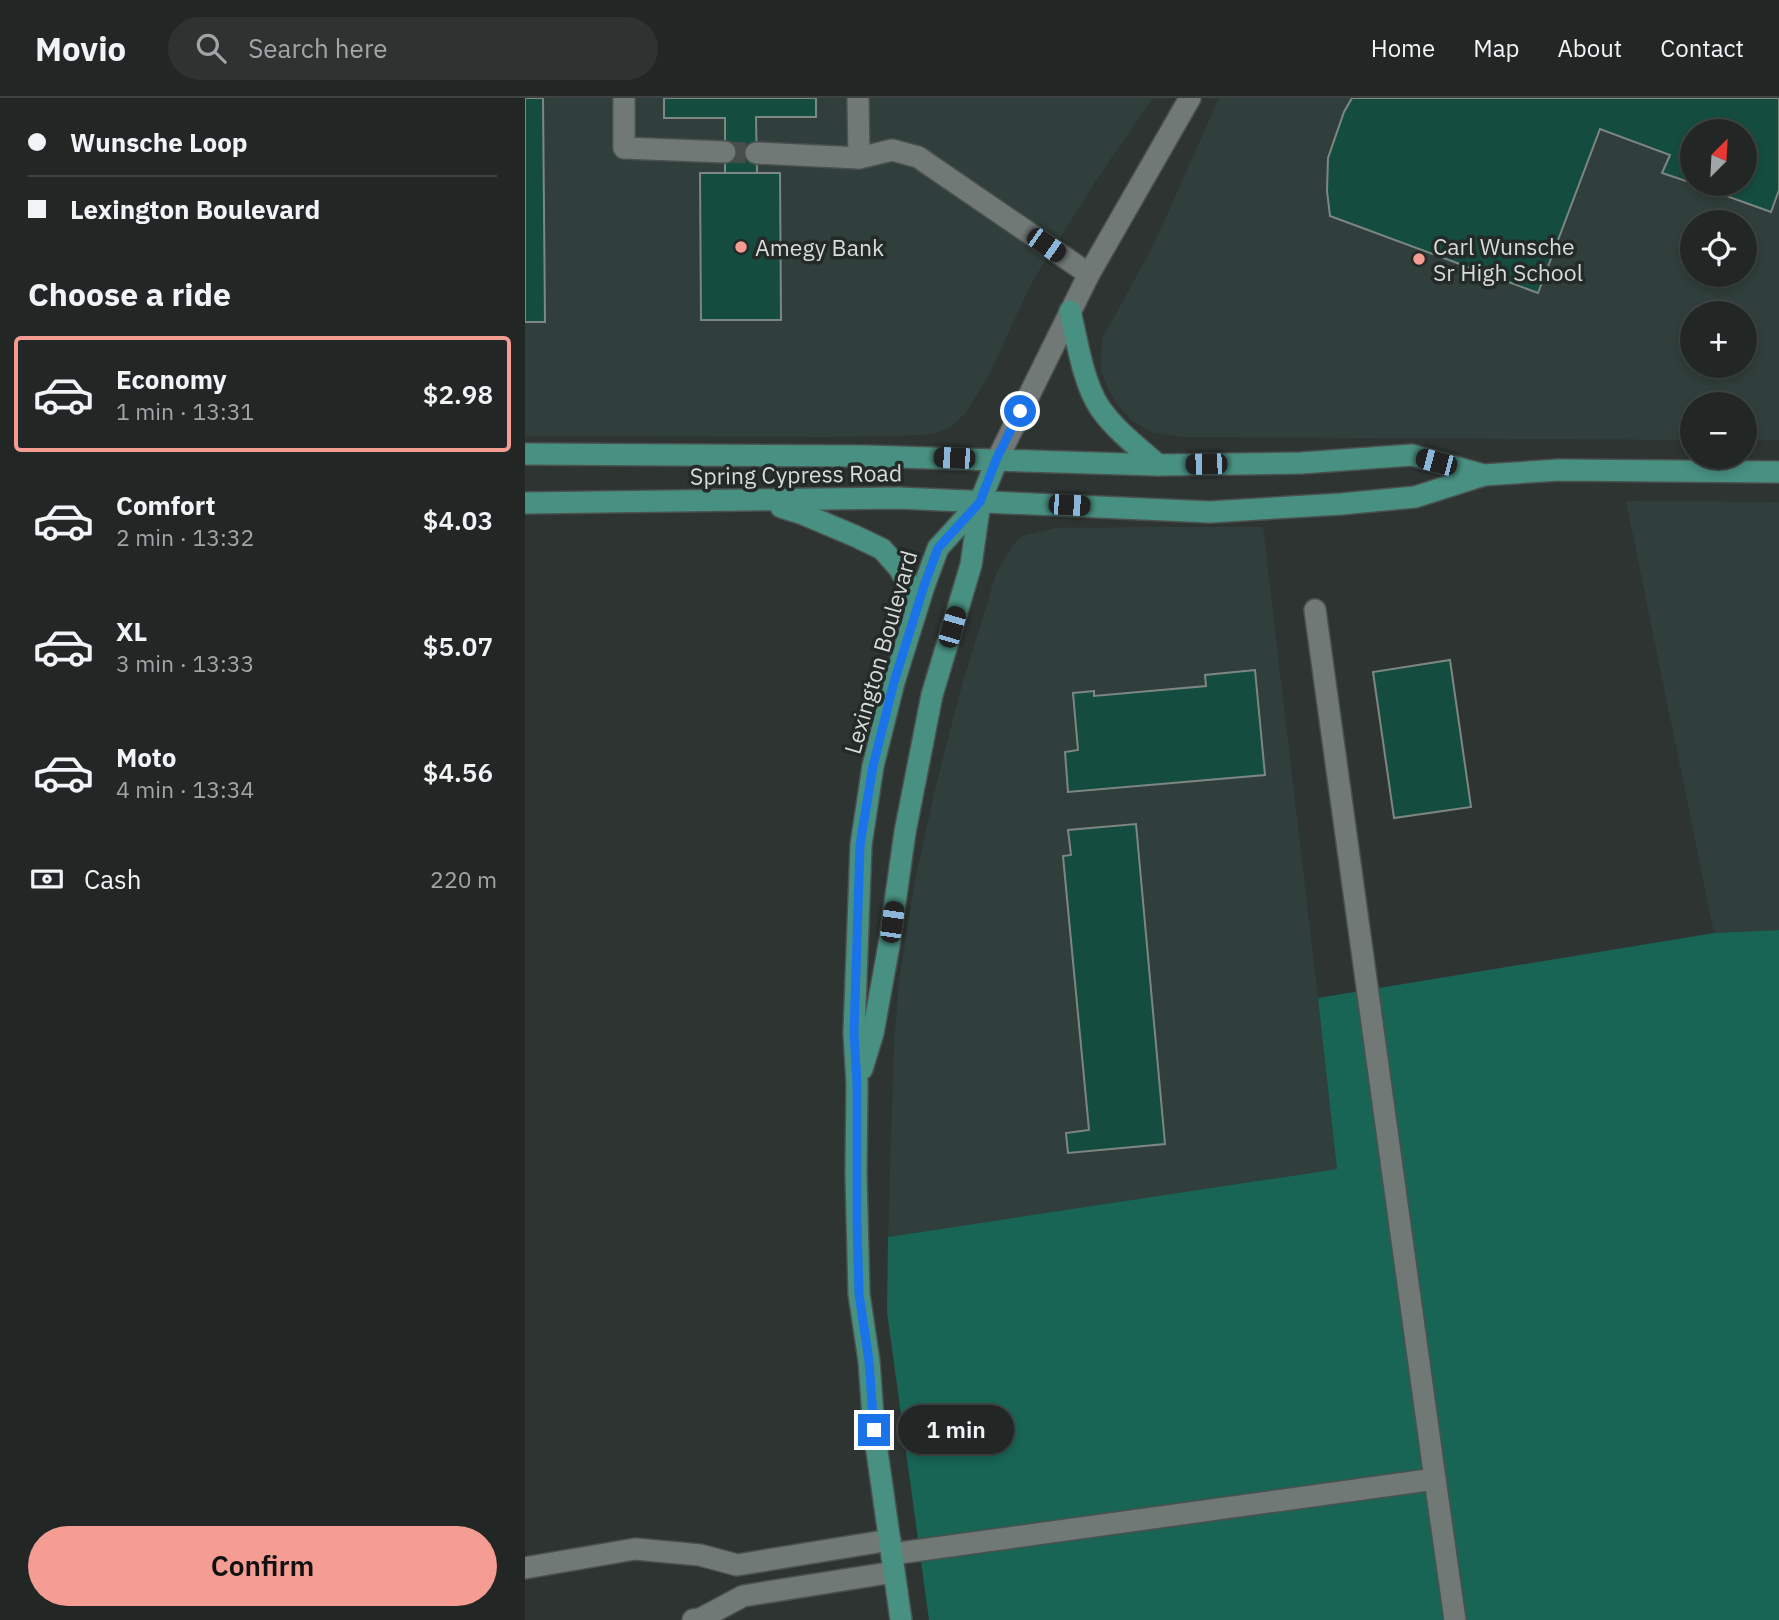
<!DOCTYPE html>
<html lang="en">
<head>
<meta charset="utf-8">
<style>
  body { margin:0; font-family:"IBM Plex Sans",sans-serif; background:#2e3332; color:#f1f3f6; height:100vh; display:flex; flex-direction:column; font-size:26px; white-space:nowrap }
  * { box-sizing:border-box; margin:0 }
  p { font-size:23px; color:#a2a5a7 }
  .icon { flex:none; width:38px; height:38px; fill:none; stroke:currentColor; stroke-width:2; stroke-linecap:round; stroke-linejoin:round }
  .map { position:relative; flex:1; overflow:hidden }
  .panel { display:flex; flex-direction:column; background:#222726; width:525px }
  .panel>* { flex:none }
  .banner { display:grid; align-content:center; height:154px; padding:0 28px; background:#222726 }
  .needle { width:46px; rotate:24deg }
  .controls { position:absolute; left:1155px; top:21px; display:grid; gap:14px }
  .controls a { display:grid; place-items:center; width:77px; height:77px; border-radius:50%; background:#222726; box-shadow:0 4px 10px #0003,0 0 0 2px #3f4443; font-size:35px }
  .end { position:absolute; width:32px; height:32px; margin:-16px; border:9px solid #1a73e8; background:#fff; box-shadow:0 0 0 4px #fff }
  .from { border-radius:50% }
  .bubble { position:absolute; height:49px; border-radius:24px; background:#222726; box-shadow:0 4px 10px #0003,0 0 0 2px #3f4443; font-size:23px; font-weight:600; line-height:49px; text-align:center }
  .car { position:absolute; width:21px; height:42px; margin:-21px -10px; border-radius:9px; box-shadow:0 0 5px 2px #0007; background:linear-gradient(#222 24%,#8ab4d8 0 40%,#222 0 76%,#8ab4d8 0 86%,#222 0) }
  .banner b { display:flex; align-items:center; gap:24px; height:66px; font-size:26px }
  .banner b+b { border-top:2px solid #3f4443 }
  .banner i { width:18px; height:18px; background:#f1f3f6 }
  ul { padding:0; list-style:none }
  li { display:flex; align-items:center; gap:21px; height:116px; margin:0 14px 10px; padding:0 14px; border:4px solid transparent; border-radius:7px }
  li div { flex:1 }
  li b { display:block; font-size:26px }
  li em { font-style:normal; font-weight:600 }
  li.selected { border-color:#f59c93 }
  li>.icon { width:63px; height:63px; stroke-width:1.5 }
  h2 { padding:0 28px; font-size:32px; line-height:84px }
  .pay { display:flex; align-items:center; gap:18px; height:77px; padding:0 28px; font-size:26px }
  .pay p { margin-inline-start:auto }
  .action { display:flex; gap:14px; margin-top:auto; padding:14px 28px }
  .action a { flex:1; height:80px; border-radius:42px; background:#f59c93; color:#111; font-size:28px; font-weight:600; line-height:80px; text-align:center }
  header { display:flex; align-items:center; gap:42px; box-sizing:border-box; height:98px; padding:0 35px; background:#222726; border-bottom:2px solid #3f4443 }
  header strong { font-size:33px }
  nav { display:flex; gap:38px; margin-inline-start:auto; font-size:24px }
  .search { width:490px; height:63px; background:#2e3332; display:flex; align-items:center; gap:18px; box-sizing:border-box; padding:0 24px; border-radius:38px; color:#a2a5a7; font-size:26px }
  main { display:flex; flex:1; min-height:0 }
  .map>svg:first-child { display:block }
  .built { fill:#303f3b; fill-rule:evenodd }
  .green { fill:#186455 }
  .building { fill:#154c40; stroke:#7e8683; stroke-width:2 }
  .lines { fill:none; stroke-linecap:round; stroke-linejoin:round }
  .minor-tunnel { stroke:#464d4b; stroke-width:21; stroke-dasharray:21 10; stroke-linecap:butt }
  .minor-casing { stroke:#4b514f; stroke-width:24 }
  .major-casing { stroke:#4b514f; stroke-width:24 }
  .minor { stroke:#717976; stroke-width:21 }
  .major { stroke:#489081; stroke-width:21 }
  .route { stroke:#1a73e8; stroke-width:9 }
  .poi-dot { fill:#f59c93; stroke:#232a28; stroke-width:2.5 }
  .labels { text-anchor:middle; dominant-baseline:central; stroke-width:7; stroke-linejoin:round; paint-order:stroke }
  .poi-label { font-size:23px; fill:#d7dbda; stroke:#232a28; text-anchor:start }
  .street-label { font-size:23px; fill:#d7dbda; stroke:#232a28 }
</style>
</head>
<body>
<header>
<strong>Movio</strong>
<div class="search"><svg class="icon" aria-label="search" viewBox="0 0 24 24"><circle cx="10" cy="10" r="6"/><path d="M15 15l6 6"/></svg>Search here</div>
<nav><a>Home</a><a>Map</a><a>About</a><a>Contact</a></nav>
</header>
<main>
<section class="panel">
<div class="banner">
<b><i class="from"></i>Wunsche Loop</b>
<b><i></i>Lexington Boulevard</b>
</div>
<h2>Choose a ride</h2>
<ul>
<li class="selected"><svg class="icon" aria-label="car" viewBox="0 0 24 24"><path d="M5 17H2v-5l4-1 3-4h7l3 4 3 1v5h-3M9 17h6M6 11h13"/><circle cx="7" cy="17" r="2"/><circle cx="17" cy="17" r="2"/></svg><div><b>Economy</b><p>1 min · 13:31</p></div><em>$2.98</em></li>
<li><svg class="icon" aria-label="car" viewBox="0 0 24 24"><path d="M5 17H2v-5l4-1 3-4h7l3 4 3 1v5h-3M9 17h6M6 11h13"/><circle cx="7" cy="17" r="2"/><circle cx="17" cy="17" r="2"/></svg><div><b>Comfort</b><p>2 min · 13:32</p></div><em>$4.03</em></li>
<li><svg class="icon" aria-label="car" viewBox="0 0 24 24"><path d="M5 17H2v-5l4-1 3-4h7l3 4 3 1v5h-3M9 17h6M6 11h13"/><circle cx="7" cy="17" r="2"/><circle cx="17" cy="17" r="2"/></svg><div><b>XL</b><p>3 min · 13:33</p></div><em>$5.07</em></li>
<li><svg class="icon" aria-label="car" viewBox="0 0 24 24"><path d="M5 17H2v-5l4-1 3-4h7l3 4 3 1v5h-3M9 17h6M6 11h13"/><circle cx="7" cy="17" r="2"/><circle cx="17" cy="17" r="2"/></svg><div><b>Moto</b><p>4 min · 13:34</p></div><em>$4.56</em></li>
</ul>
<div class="pay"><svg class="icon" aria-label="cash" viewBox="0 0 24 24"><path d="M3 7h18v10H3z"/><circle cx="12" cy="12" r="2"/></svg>Cash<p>220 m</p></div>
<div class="action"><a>Confirm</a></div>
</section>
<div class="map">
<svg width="1254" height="1522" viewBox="0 0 1254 1522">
  <rect width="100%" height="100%" fill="#2d3432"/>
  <g class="built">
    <polygon points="0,0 628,0 574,78 507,184 463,279 440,316 424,330 409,336 373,338 300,339 0,338"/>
    <path d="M694,0H1254V342H1220V306H1167V342L655,339L626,334L606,322L593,307L584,293L576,273L577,241L629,146ZM1167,33H1220V86H1167ZM1167,124H1220V177H1167ZM1167,215H1220V268H1167Z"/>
    <polygon points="1101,403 1254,404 1254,832 1189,835"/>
    <polygon points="625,429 738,429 813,1071 363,1139 369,946 374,883 389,788 411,687 435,594 471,476 487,448 497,438 530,430"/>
  </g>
  <polygon class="green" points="1254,832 1254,1522 404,1522 362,1214 363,1139 812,1071 793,900 1189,835"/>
  <g class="building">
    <polygon points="0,0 18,0 20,224 0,224"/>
    <polygon points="139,0 291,0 291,19 231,19 232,75 200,75 200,20 139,20"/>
    <polygon points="827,0 1254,0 1254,92 1246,114 1168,86 1220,86 1220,33 1167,33 1167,85 1137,75 1145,57 1075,31 1013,195 805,118 802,93 803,60 819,14"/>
    <polygon points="175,75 255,75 256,222 176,222"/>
    <polygon points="925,562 946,709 869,720 848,574"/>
    <polygon points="730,572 740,677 543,694 540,654 553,652 548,595 569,593 569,598 681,588 680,577"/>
    <polygon points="611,726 640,1046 543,1055 541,1035 564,1032 538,758 546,757 543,732"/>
  </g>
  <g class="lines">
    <polyline class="minor-tunnel" points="200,54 231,55"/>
    <g class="minor-casing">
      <g id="minor">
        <polyline points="99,0 99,50 200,54"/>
        <polyline points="333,0 334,60"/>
        <polyline points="231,55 334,60 367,52 393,59 564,176"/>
        <polyline points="472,362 564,176 665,0"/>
        <polyline points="790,512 910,1381"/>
        <polyline points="367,1456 910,1381 930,1522"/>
        <polyline points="0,1470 110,1451 175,1457 212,1467 365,1442"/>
        <polyline points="168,1522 175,1521 218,1498 369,1474"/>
      </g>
    </g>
    <g class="major-casing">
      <g id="major">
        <path d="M545,213C552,242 558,285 575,310C591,333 613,349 633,367"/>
        <polyline points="0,356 341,358 633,367 776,365 887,357 959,377"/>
        <polyline points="0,405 373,400 685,414 816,406 890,399 959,377 1034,372 1254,374"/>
        <polyline points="256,409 278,416 330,438 357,451 374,470 385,489 390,512"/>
        <polyline points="337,971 348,935 364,847 380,734 407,597 446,467 455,404 472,362"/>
        <polyline points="376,1522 349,1332 344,1263 334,1196 331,1076 332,986 329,935 336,747 348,668 369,584 399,488 413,450 455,404"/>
      </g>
    </g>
    <use href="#minor" class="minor"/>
    <use href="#major" class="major"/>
  </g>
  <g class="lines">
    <polyline class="route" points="349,1332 344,1263 334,1196 332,1124 332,986 329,935 335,747 348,668 369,584 399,488 413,450 455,404 471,362 495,313"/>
  </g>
  <g class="poi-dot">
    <circle cx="216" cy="149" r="7"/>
    <circle cx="894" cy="161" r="7"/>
  </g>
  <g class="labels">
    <g class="poi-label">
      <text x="908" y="148">Carl Wunsche<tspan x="908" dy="26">Sr High School</tspan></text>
      <text x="230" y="149">Amegy Bank</text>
    </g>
    <g class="street-label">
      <text transform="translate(271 376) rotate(-1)">Spring Cypress Road</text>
      <text transform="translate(355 554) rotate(-74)">Lexington Boulevard</text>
    </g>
  </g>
</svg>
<div class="controls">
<a><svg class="needle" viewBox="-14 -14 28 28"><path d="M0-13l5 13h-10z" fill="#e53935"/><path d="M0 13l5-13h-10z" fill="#a2a5a7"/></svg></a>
<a><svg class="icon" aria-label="locate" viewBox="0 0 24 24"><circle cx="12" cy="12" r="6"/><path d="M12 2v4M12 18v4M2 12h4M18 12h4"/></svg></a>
<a>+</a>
<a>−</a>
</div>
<i class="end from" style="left:495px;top:313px"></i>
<i class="end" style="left:349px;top:1332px"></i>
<div class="bubble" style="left:373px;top:1307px;width:116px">1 min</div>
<i class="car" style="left:521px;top:147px;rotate:125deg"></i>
<i class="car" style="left:429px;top:360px;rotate:272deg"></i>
<i class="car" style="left:911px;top:364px;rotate:285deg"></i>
<i class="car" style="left:681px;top:366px;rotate:269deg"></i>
<i class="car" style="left:544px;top:407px;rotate:93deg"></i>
<i class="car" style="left:427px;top:529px;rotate:16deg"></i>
<i class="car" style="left:367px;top:824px;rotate:8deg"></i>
</div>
</main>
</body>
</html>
